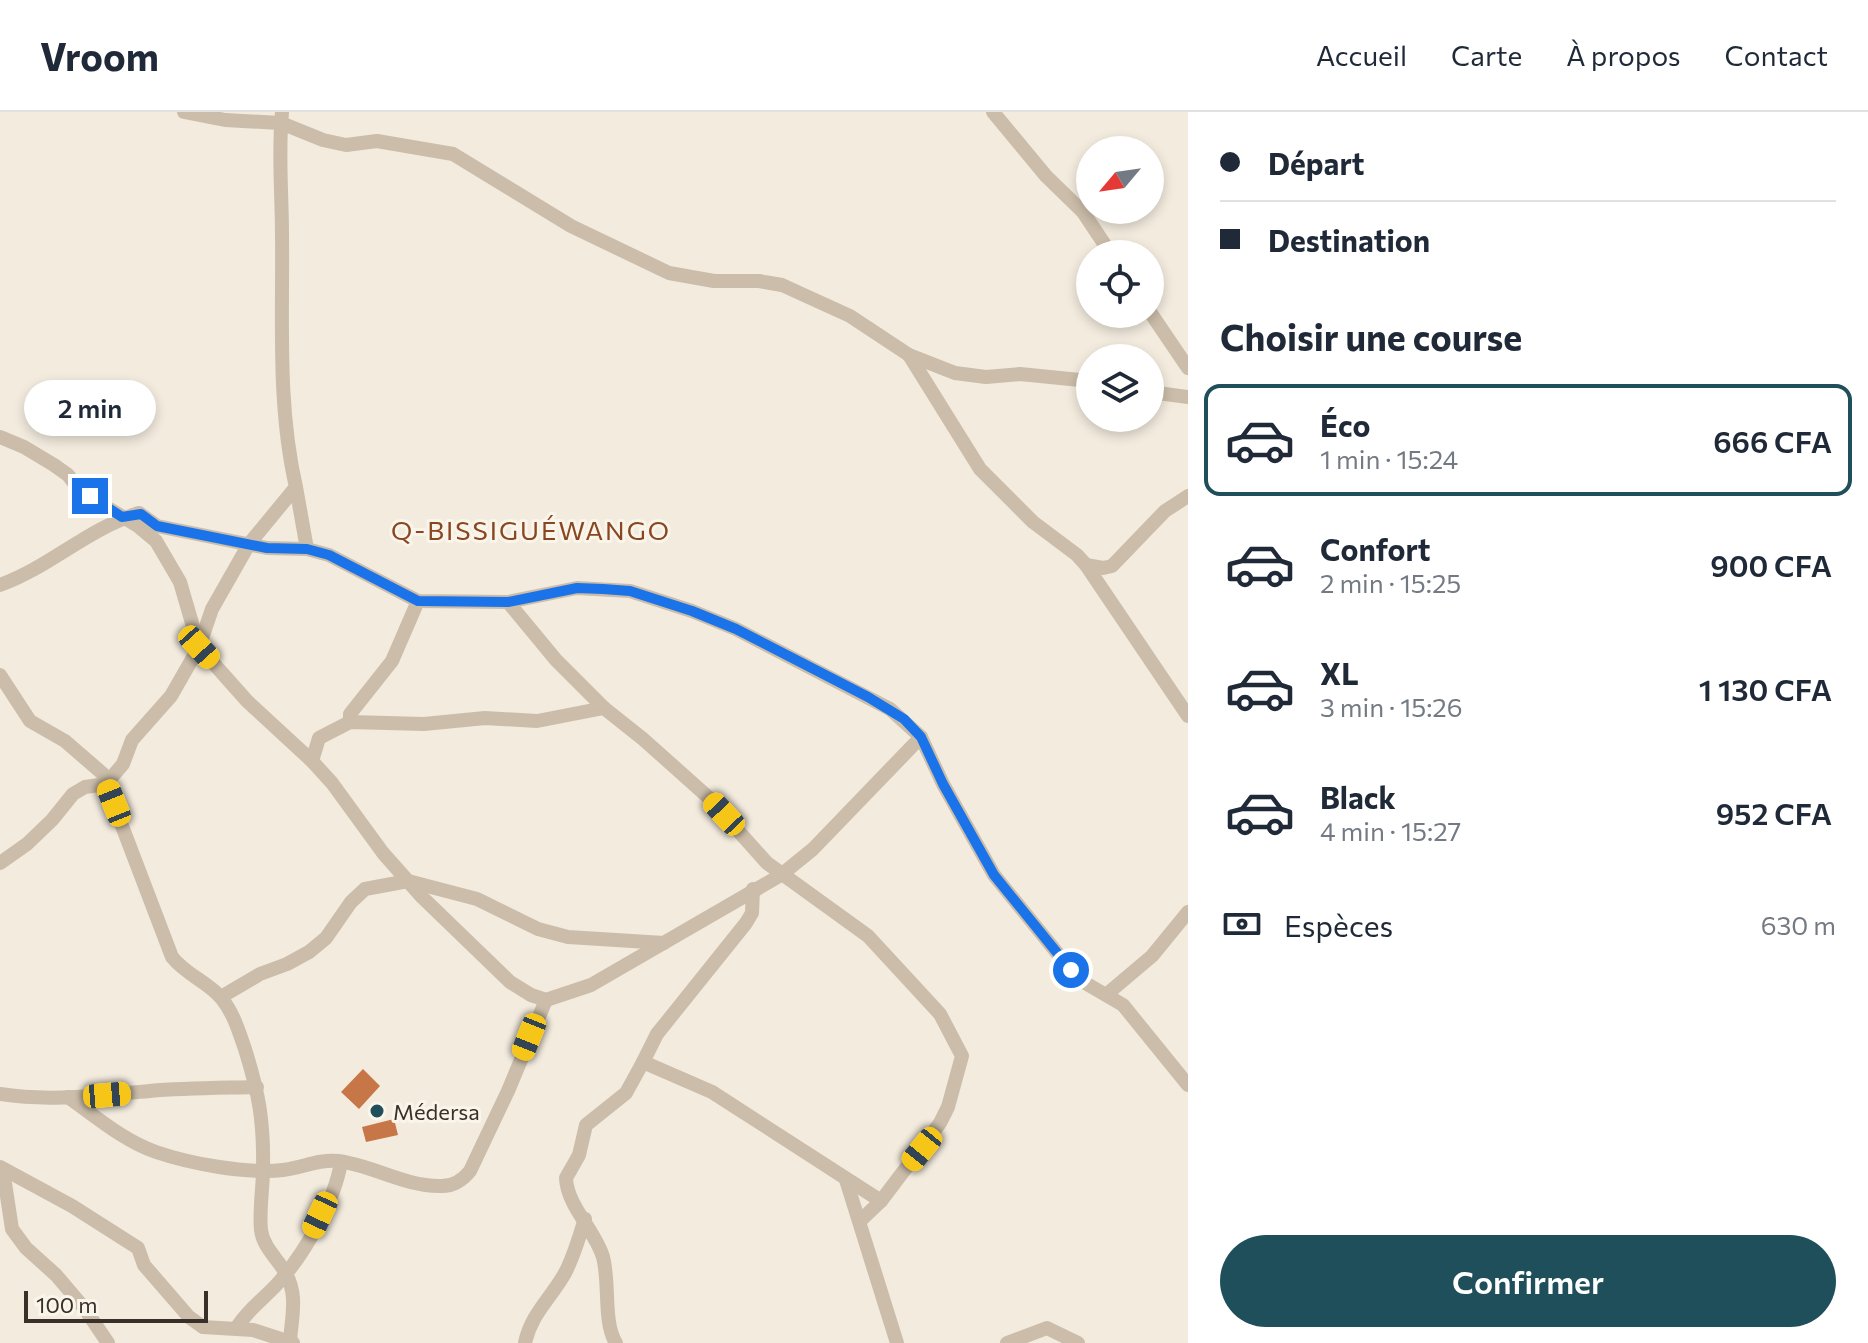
<!DOCTYPE html>
<html lang="fr">
<head>
<meta charset="utf-8">
<style>
  body { margin:0; font-family:Commissioner,sans-serif; background:#f6f6f7; color:#1f2937; height:100vh; display:flex; flex-direction:column; font-size:30px; white-space:nowrap }
  * { box-sizing:border-box; margin:0 }
  p { font-size:26px; color:#747a83 }
  .icon { flex:none; width:44px; height:44px; fill:none; stroke:currentColor; stroke-width:2; stroke-linecap:round; stroke-linejoin:round }
  .map { position:relative; flex:1; overflow:hidden }
  .drawer { display:flex; flex-direction:column; background:#fff; width:680px }
  .drawer>* { flex:none }
  .guide { display:grid; align-content:center; height:176px; padding:0 32px; background:#fff }
  .needle { width:52px; rotate:241deg }
  .controls { position:absolute; left:1076px; top:24px; display:grid; gap:16px }
  .controls a { display:grid; place-items:center; width:88px; height:88px; border-radius:50%; background:#fff; box-shadow:0 4px 12px #0003; font-size:40px }
  .scale { position:absolute; left:24px; bottom:20px; width:184px; box-sizing:border-box; padding-left:8px; border:4px solid #383029; border-top:0; font-size:22px; line-height:28px; white-space:nowrap; color:#383029; -webkit-text-stroke:6px #faf5ea; paint-order:stroke }
  .end { position:absolute; width:36px; height:36px; margin:-18px; border:10px solid #1a73e8; background:#fff; box-shadow:0 0 0 4px #fff }
  .from { border-radius:50% }
  .bubble { position:absolute; height:56px; border-radius:28px; background:#fff; box-shadow:0 4px 12px #0003; font-size:26px; font-weight:600; line-height:56px; text-align:center }
  .car { position:absolute; width:24px; height:48px; margin:-24px -12px; border-radius:10px; box-shadow:0 0 6px 2px #0007; background:linear-gradient(#f5c518 24%,#345 0 40%,#f5c518 0 76%,#345 0 86%,#f5c518 0) }
  .guide b { display:flex; align-items:center; gap:28px; height:76px; font-size:30px }
  .guide b+b { border-top:2px solid #e0e1e3 }
  .guide i { width:20px; height:20px; background:#1f2937 }
  ul { padding:0; list-style:none }
  li { display:flex; align-items:center; gap:24px; height:112px; margin:0 16px 12px; padding:0 16px; border:4px solid transparent; border-radius:16px }
  li div { flex:1 }
  li b { display:block; font-size:30px }
  li em { font-style:normal; font-weight:600 }
  li.current { border-color:#1e4f5b }
  li>.icon { width:72px; height:72px; stroke-width:1.5 }
  h2 { padding:0 32px; font-size:36px; line-height:96px }
  .pay { display:flex; align-items:center; gap:20px; height:88px; padding:0 32px; font-size:30px }
  .pay p { margin-inline-start:auto }
  .cta { display:flex; gap:16px; margin-top:auto; padding:16px 32px }
  .cta a { flex:1; height:92px; border-radius:48px; background:#1e4f5b; color:#fff; font-size:32px; font-weight:600; line-height:92px; text-align:center }
  header { display:flex; align-items:center; gap:48px; box-sizing:border-box; height:112px; padding:0 40px; background:#fff; border-bottom:2px solid #e0e1e3 }
  header strong { font-size:38px }
  nav { display:flex; gap:44px; margin-inline-start:auto; font-size:28px }
  main { display:flex; flex:1; min-height:0 }
  .map>svg:first-child { display:block }
  .building { fill:#c77647 }
  .lines { fill:none; stroke-linecap:round; stroke-linejoin:round }
  .street { stroke:#cbbda9; stroke-width:14 }
  .route { stroke:#1a73e8; stroke-width:10 }
  .poi-dot { fill:#1e4f5b; stroke:#faf5ea; stroke-width:3 }
  .labels { text-anchor:middle; dominant-baseline:central; stroke-width:6; stroke-linejoin:round; paint-order:stroke }
  .poi-label { font-size:22px; fill:#383029; stroke:#faf5ea; text-anchor:start }
  .quarter-label { font-size:26px; letter-spacing:2px; fill:#894621; stroke:#faf5ea }
</style>
</head>
<body>
<header>
<strong>Vroom</strong>
<nav><a>Accueil</a><a>Carte</a><a>À propos</a><a>Contact</a></nav>
</header>
<main>
<div class="map">
<svg width="1188" height="1231" viewBox="0 0 1188 1231">
  <rect width="100%" height="100%" fill="#f3ebde"/>
  <g class="building">
    <polygon points="363,957 380,974 359,997 341,980"/>
    <polygon points="394,1007 398,1023 366,1030 362,1015"/>
  </g>
  <g class="lines">
    <g class="street">
      <polyline points="184,0 225,8 281,11 323,28 346,33 377,29 453,42 571,114 669,161 714,169 759,169 782,173 850,204 909,243 955,261 986,265 1020,262 1090,269"/>
      <polyline points="993,0 1046,64 1083,100 1111,142"/>
      <polyline points="1150,200 1188,256"/>
      <polyline points="909,243 980,357 1033,410 1077,443 1086,453 1188,604"/>
      <polyline points="1150,280 1188,285"/>
      <polyline points="0,325 24,335 54,353 68,363 81,380 138,414 156,429 180,470 199,535 247,589 312,649 332,671 383,741 422,785 510,870 531,883 546,888 591,873 781,763 813,737 921,625"/>
      <polyline points="296,375 307,437 329,443 418,489 508,490 577,476 630,479 692,499 736,517 890,597 921,625 943,672 994,763 1071,858 1087,872 1123,893 1188,973"/>
      <polyline points="1086,453 1103,456 1112,454 1165,399 1188,384"/>
      <path d="M0,473C50,455 87,417 139,401L157,414L267,436L307,437"/>
      <polyline points="508,490 556,548 604,596 643,627 708,685 767,751 868,824 940,902 962,944 948,995 940,1011 881,1089 860,1109"/>
      <polyline points="0,563 30,609 65,629 110,668"/>
      <polyline points="350,610 350,602 392,549 418,489"/>
      <polyline points="312,649 319,626 350,610 424,612 485,606 537,609 604,596"/>
      <path d="M106,672L172,845C187,864 209,870 222,887C234,902 239,920 245,937C259,982 264,1010 263,1057C263,1077 259,1098 261,1118C263,1135 277,1146 285,1160C299,1184 291,1206 290,1231"/>
      <path d="M0,751L27,732L52,708L73,682L85,675L106,672L123,652L132,628L171,584L199,535L212,497L249,432L296,375C277,293 283,207 282,123C282,82 278,42 282,0"/>
      <polyline points="753,777 752,801 746,811 657,922 643,950 712,980 881,1089"/>
      <polyline points="1107,882 1152,844 1188,800"/>
      <polyline points="221,885 260,862 287,852 309,840 326,826 351,790 365,777 408,769 477,787 538,817 568,825 664,831"/>
      <path d="M0,982C50,990 100,983 150,979C185,976 221,976 257,975"/>
      <path d="M68,985C95,1004 124,1029 156,1040C191,1052 247,1062 283,1058C302,1056 318,1047 338,1049C372,1053 404,1074 439,1074C452,1075 462,1069 470,1059L508,979L546,888"/>
      <polyline points="0,1055 72,1094 138,1136 144,1153 189,1205 203,1215 253,1218 293,1231"/>
      <polyline points="3,1058 12,1117 26,1136 56,1163 85,1197 108,1231"/>
      <polyline points="846,1068 897,1231"/>
      <path d="M237,1215C249,1196 265,1186 279,1170C305,1141 335,1088 341,1050"/>
      <path d="M525,1231C531,1202 551,1186 565,1161C574,1144 579,1125 585,1107"/>
      <path d="M616,1231C603,1211 610,1171 603,1145C595,1118 567,1094 566,1066L579,1043L586,1013L626,981L643,950"/>
      <polyline points="1007,1231 1047,1216 1078,1231"/>
    </g>
  </g>
  <g class="lines">
    <polyline class="route" points="90,384 122,405 141,402 157,414 267,436 307,437 329,443 418,489 508,490 577,476 603,477 630,479 692,499 736,517 868,585 904,607 921,625 943,672 994,763 1071,858"/>
  </g>
  <circle class="poi-dot" cx="377" cy="999" r="8"/>
  <g class="labels">
    <g class="poi-label">
      <text x="393" y="999">Médersa</text>
    </g>
    <g class="quarter-label">
      <text x="531" y="417">Q-BISSIGUÉWANGO</text>
    </g>
  </g>
</svg>
<div class="controls">
<a><svg class="needle" viewBox="-14 -14 28 28"><path d="M0-13l5 13h-10z" fill="#e53935"/><path d="M0 13l5-13h-10z" fill="#747a83"/></svg></a>
<a><svg class="icon" aria-label="locate" viewBox="0 0 24 24"><circle cx="12" cy="12" r="6"/><path d="M12 2v4M12 18v4M2 12h4M18 12h4"/></svg></a>
<a><svg class="icon" aria-label="layers" viewBox="0 0 24 24"><path d="M12 4l9 5-9 5-9-5zM3 14l9 5 9-5"/></svg></a>
</div>
<div class="scale">100 m</div>
<i class="end from" style="left:1071px;top:858px"></i>
<i class="end" style="left:90px;top:384px"></i>
<div class="bubble" style="left:24px;top:268px;width:132px">2 min</div>
<i class="car" style="left:199px;top:535px;rotate:138deg"></i>
<i class="car" style="left:114px;top:691px;rotate:338deg"></i>
<i class="car" style="left:724px;top:702px;rotate:317deg"></i>
<i class="car" style="left:529px;top:925px;rotate:202deg"></i>
<i class="car" style="left:107px;top:983px;rotate:85deg"></i>
<i class="car" style="left:922px;top:1037px;rotate:219deg"></i>
<i class="car" style="left:320px;top:1103px;rotate:205deg"></i>
</div>
<section class="drawer">
<div class="guide">
<b><i class="from"></i>Départ</b>
<b><i></i>Destination</b>
</div>
<h2>Choisir une course</h2>
<ul>
<li class="current"><svg class="icon" aria-label="car" viewBox="0 0 24 24"><path d="M5 17H2v-5l4-1 3-4h7l3 4 3 1v5h-3M9 17h6M6 11h13"/><circle cx="7" cy="17" r="2"/><circle cx="17" cy="17" r="2"/></svg><div><b>Éco</b><p>1 min · 15:24</p></div><em>666 CFA</em></li>
<li><svg class="icon" aria-label="car" viewBox="0 0 24 24"><path d="M5 17H2v-5l4-1 3-4h7l3 4 3 1v5h-3M9 17h6M6 11h13"/><circle cx="7" cy="17" r="2"/><circle cx="17" cy="17" r="2"/></svg><div><b>Confort</b><p>2 min · 15:25</p></div><em>900 CFA</em></li>
<li><svg class="icon" aria-label="car" viewBox="0 0 24 24"><path d="M5 17H2v-5l4-1 3-4h7l3 4 3 1v5h-3M9 17h6M6 11h13"/><circle cx="7" cy="17" r="2"/><circle cx="17" cy="17" r="2"/></svg><div><b>XL</b><p>3 min · 15:26</p></div><em>1 130 CFA</em></li>
<li><svg class="icon" aria-label="car" viewBox="0 0 24 24"><path d="M5 17H2v-5l4-1 3-4h7l3 4 3 1v5h-3M9 17h6M6 11h13"/><circle cx="7" cy="17" r="2"/><circle cx="17" cy="17" r="2"/></svg><div><b>Black</b><p>4 min · 15:27</p></div><em>952 CFA</em></li>
</ul>
<div class="pay"><svg class="icon" aria-label="cash" viewBox="0 0 24 24"><path d="M3 7h18v10H3z"/><circle cx="12" cy="12" r="2"/></svg>Espèces<p>630 m</p></div>
<div class="cta"><a>Confirmer</a></div>
</section>
</main>
</body>
</html>
